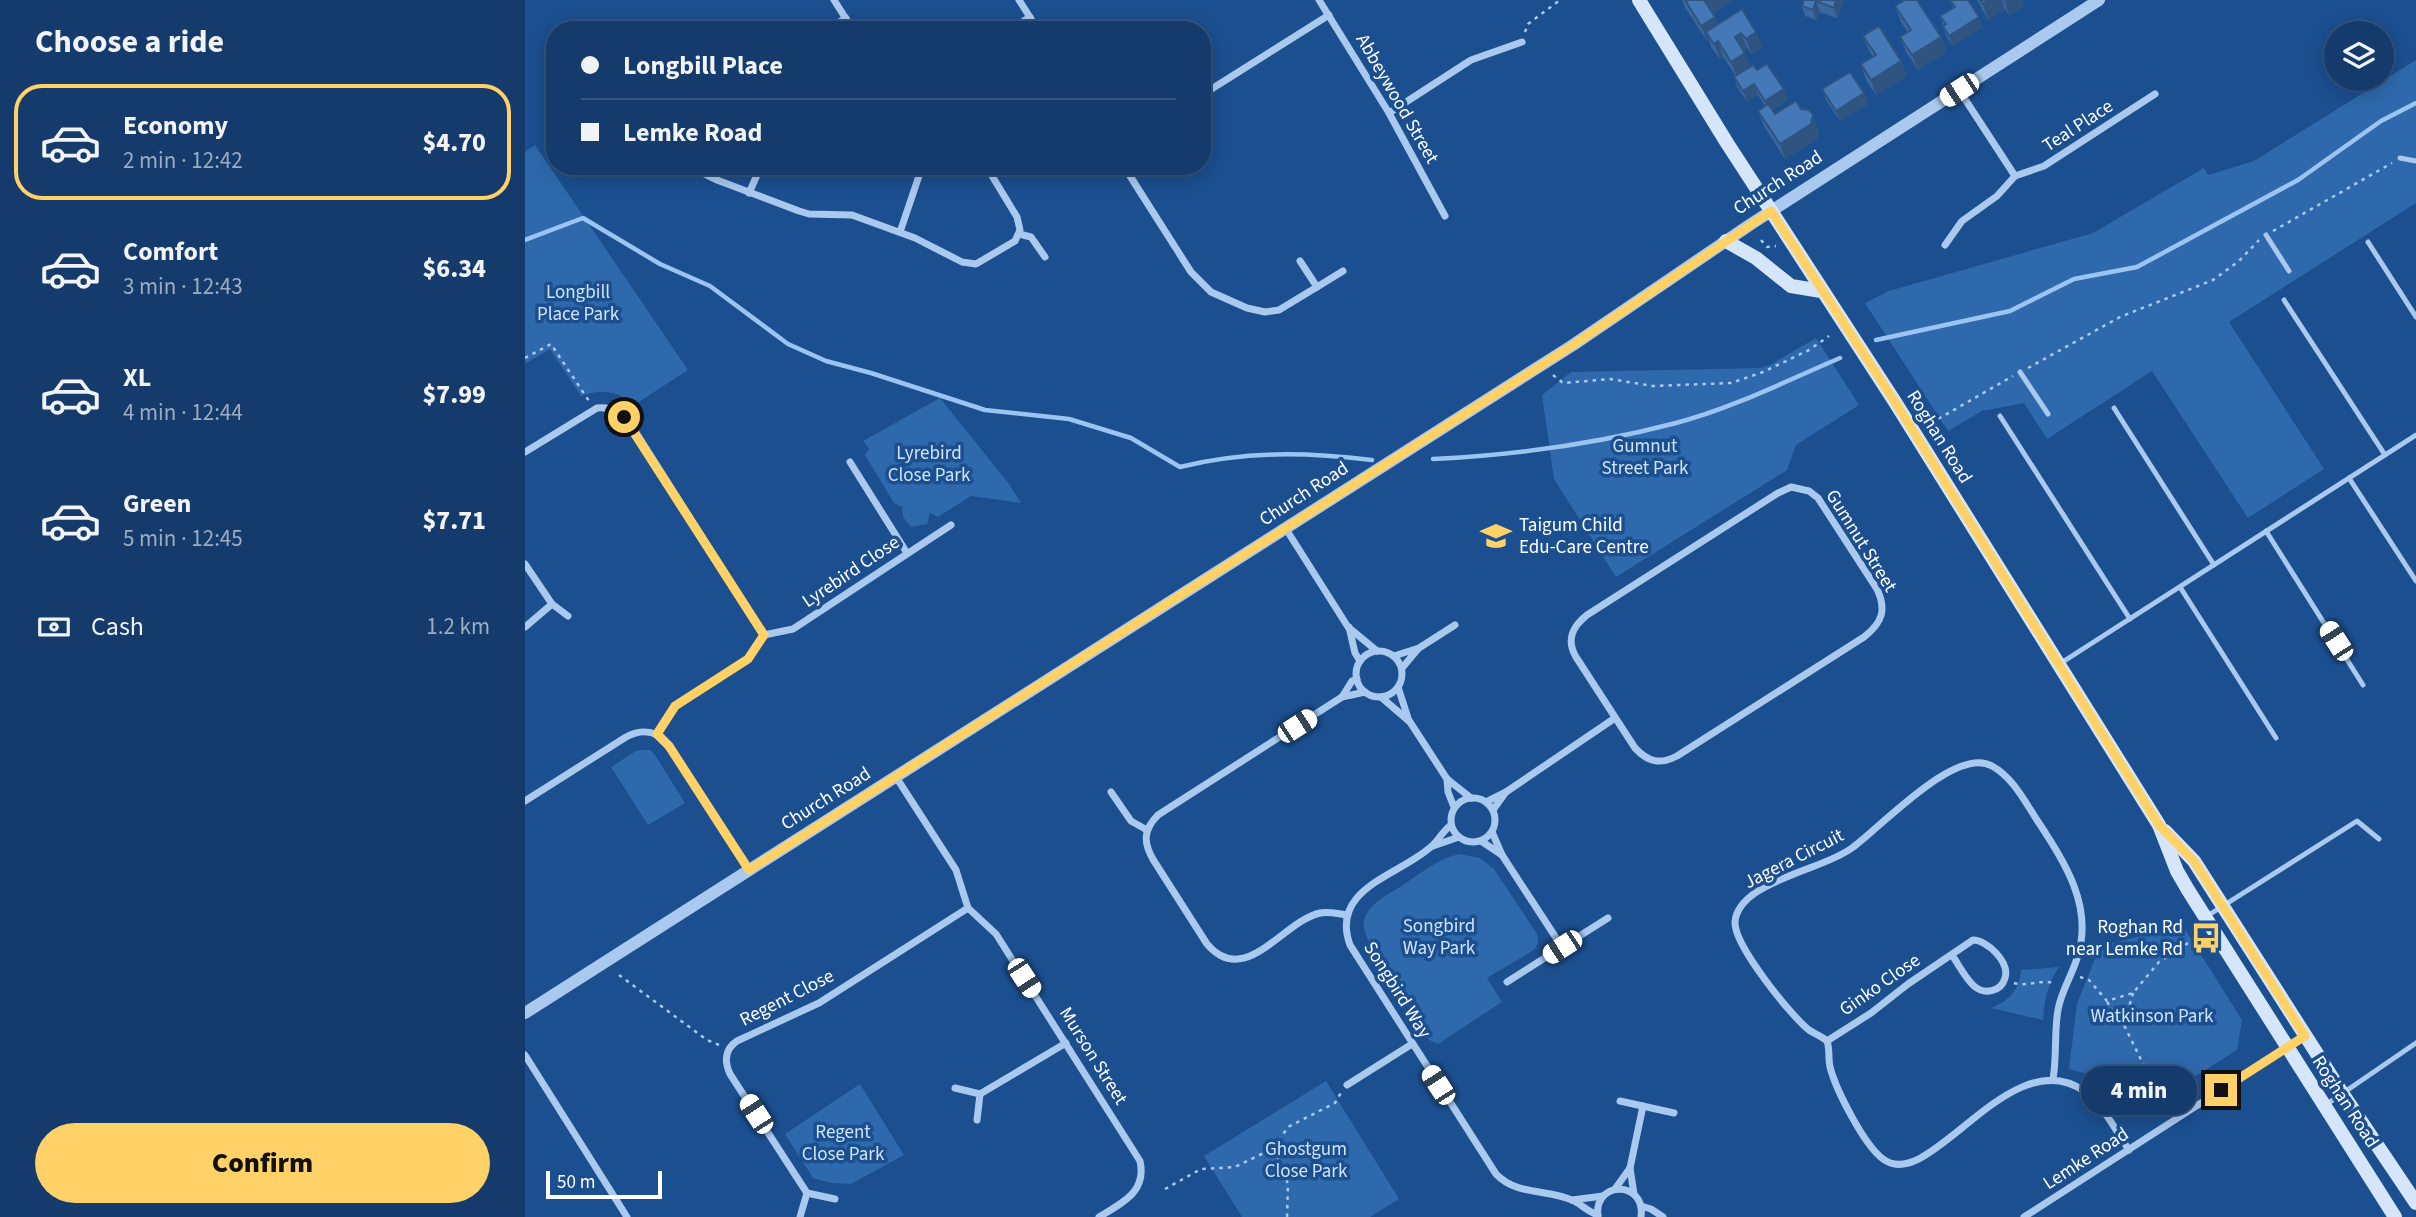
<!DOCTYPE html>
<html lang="en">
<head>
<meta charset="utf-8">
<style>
  body { margin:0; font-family:"Source Sans 3",sans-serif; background:#1d4271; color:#f1f3f6; height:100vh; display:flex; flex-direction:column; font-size:26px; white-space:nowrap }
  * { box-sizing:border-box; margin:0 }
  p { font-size:23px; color:#9dadc1 }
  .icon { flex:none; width:38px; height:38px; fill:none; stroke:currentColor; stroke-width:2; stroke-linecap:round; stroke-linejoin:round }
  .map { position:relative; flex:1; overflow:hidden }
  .side { display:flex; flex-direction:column; background:#143b6b; width:525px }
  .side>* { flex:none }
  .banner { position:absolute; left:21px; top:21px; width:665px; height:154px; border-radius:28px; box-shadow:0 4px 18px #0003,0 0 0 2px #33557e; display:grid; align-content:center; height:154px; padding:0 35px; background:#143b6b }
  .tools { position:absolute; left:1799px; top:21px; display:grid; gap:14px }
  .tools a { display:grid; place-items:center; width:70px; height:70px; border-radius:50%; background:#143b6b; box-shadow:0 4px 18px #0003,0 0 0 2px #33557e; font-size:35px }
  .scale { position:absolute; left:21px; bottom:18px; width:116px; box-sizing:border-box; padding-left:7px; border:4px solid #fff; border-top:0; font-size:19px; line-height:24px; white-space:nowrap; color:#fff; -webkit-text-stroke:5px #1b4f8f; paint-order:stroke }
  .end { position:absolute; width:32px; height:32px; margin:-16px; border:9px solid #ffd166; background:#111; box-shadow:0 0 0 4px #111 }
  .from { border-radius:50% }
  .bubble { position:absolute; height:49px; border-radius:24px; background:#143b6b; box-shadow:0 4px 18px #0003,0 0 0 2px #33557e; font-size:23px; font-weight:800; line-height:49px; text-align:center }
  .car { position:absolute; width:21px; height:42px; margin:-21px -10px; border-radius:9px; box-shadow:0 0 5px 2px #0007; background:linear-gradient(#fff 24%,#345 0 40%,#fff 0 76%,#345 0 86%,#fff 0) }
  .banner b { display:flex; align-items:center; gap:24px; height:66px; font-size:26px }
  .banner b+b { border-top:2px solid #33557e }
  .banner i { width:18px; height:18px; background:#f1f3f6 }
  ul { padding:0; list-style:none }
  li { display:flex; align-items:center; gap:21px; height:116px; margin:0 14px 10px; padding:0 21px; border:4px solid transparent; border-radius:28px }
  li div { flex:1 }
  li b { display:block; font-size:26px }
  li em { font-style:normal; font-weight:800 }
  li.active { border-color:#ffd166 }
  li>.icon { width:63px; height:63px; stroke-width:1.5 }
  h2 { padding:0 35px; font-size:32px; line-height:84px }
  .pay { display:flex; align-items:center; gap:18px; height:77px; padding:0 35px; font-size:26px }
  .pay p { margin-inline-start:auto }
  .action { display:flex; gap:14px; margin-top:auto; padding:14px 35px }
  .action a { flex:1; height:80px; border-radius:42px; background:#ffd166; color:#111; font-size:28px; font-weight:800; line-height:80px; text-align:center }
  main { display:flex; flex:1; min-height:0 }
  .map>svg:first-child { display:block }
  .green { fill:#2e69ad }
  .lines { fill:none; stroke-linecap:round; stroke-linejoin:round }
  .stream { stroke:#9cc4f0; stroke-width:4.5 }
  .path { stroke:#a9c9ee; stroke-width:2.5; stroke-dasharray:3.5 5; stroke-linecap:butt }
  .service { stroke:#a9c9ee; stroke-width:5 }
  .minor { stroke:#a9c9ee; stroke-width:7 }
  .tertiary { stroke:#a9c9ee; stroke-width:12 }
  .secondary { stroke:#d6e6fa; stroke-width:14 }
  .wall { fill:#3a679d }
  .shaded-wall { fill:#305480 }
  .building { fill:#4478b7; stroke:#305480; stroke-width:2 }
  .route { stroke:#ffd166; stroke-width:9 }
  .labels { text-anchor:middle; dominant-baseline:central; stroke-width:7; stroke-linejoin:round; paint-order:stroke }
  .street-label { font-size:19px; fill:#fff; stroke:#1b4f8f }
  .park-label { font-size:19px; fill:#cfe3fa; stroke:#1b4f8f }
  .poi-label { font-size:19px; fill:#fff; stroke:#1b4f8f; text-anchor:start }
</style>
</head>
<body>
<main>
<section class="side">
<h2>Choose a ride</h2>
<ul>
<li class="active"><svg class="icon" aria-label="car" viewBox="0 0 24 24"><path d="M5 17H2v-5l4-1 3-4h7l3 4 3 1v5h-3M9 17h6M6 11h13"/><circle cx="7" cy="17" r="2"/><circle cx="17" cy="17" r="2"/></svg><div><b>Economy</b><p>2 min · 12:42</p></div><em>$4.70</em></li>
<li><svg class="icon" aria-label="car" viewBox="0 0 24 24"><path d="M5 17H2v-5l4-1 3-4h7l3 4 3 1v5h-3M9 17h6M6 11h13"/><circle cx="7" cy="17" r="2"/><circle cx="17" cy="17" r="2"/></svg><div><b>Comfort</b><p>3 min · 12:43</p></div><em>$6.34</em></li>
<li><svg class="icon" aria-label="car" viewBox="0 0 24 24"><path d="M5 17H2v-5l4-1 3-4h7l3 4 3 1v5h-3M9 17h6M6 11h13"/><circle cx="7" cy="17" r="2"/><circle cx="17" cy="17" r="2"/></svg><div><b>XL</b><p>4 min · 12:44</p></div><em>$7.99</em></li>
<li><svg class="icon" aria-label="car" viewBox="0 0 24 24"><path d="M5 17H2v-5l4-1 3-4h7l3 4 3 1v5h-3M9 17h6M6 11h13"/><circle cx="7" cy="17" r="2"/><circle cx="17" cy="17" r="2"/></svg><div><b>Green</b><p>5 min · 12:45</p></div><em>$7.71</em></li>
</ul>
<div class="pay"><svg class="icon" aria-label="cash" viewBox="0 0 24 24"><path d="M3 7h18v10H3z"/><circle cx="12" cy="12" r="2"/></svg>Cash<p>1.2 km</p></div>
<div class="action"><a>Confirm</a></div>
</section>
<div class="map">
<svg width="1891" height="1217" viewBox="0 0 1891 1217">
  <rect width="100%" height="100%" fill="#1b4f8f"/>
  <g class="green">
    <polygon points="1891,60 1891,203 1704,322 1799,469 1723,518 1627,371 1522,439 1499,403 1457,411 1423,431 1340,303 1364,291 1568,233 1679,168 1683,175 1729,161"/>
    <path d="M10,145L163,370L109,405C92,390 77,389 56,396L25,349L0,364V152Z"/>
    <polygon points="1291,338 1334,405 1271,445 1262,470 1091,577 1029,479 1017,395 1046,372 1236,368 1245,365"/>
    <polygon points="415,398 484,484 496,503 446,496 413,517 405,513 402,524 386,527 378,517 377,507 369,503 340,455 344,449 338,441"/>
    <polygon points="117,750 125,750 130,755 160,803 123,825 86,767 111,751"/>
    <path d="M934,854L955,858L969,869L1012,934C1014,941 1013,945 1009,950L962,978L977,1002L913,1044L904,1040C891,1020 833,939 839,920C844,903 864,894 878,885C896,873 913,859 934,854Z"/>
    <polygon points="1658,926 1717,1020 1712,1050 1612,1113 1595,1106 1575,1083 1559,1073 1544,1069 1552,1004 1575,946"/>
    <path d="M1534,967C1523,984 1519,999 1518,1020L1466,1008C1485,1000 1494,991 1496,970Z"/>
    <polygon points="801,1081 874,1199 845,1217 717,1217 679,1156"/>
    <polygon points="335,1084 379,1155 326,1184 306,1183 288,1178 260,1134"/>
  </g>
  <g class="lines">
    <g class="stream">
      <path d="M0,240L58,218L135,264L185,286L263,344L301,361L346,373L460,410L544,419L606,438L655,467C722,451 779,452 847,460"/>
      <polyline points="1351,340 1485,311 1549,279 1612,267 1773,180 1856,121 1891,103"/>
      <path d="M908,459C991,455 1071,444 1151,423C1208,408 1261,381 1315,358"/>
    </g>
    <g class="path">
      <polyline points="1000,32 1003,24 1035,0"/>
      <polyline points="1255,178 1255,175"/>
      <polyline points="1748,231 1867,163"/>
      <polyline points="1236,240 1242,247 1251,246"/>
      <polyline points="0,358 26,344 64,401"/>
      <polyline points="1503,368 1595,317 1688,280 1714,261 1734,240"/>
      <polyline points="1028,375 1038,383 1085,379 1128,386 1206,383 1238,372 1284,350 1304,336"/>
      <polyline points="1406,423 1488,376"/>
      <polyline points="94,975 182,1040 194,1045"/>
      <polyline points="1555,977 1564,980 1582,1001 1608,993 1634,962 1675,935"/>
      <path d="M1489,983C1503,987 1515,979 1530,983"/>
      <polyline points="1608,993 1599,1025 1626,1080 1631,1105"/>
      <polyline points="1582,1002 1599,1025"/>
      <polyline points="749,1148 763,1184 762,1217"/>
      <polyline points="640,1189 676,1169 710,1167 749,1148 763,1127 810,1103 816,1093"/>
    </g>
    <g class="service">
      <polyline points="1875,158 1891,161"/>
      <polyline points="1741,235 1764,271"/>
      <polyline points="1843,242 1891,317"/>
      <polyline points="1759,300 1860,455"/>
      <polyline points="1495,372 1523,414"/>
      <polyline points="1589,408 1689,565"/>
      <polyline points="1475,416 1605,619"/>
      <polyline points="1824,478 1891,581"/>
      <polyline points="1741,531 1838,685"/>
      <polyline points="1655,587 1751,738"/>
      <polyline points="1536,663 1891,435"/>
      <polyline points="1682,916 1832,821 1854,839"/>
      <polyline points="1802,1104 1891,1043"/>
    </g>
    <g class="minor">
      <polyline points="309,0 328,30"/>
      <polyline points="494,0 513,30"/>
      <polyline points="794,0 864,113 920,216"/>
      <polyline points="302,30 321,18"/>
      <polyline points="485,30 505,17"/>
      <polyline points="1434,90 1490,176"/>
      <polyline points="677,95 804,15"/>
      <polyline points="864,113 946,60 997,42"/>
      <polyline points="164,166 192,180 274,211 284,214 327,215 390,238 437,262 451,264 490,241 495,230 492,217 461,166"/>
      <polyline points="601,166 605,176 666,272 686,292 722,308 740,312 754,310 792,287"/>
      <polyline points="224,193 232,175 243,166"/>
      <polyline points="375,232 396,170"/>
      <polyline points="494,234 506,237 520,257"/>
      <polyline points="1420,245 1437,221 1472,196 1490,176 1519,166 1630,94"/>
      <polyline points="775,261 792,287 818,271"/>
      <path d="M0,452L72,408C87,406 96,413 105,423L239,635L223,659L151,706L132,735"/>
      <polyline points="325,462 382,553"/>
      <path d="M1266,487L1284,491L1293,498L1352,589C1362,610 1357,623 1339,637L1152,756C1135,765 1123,762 1110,748L1051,657C1041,640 1047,627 1062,615L1253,493Z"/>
      <polyline points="761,529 823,627 852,651"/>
      <polyline points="0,564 27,604"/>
      <polyline points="0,627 27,604 43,616"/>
      <polyline points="824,627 830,653 835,661"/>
      <polyline points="239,635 268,629 426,525"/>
      <circle cx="854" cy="674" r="23"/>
      <polyline points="869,656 894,648 930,625"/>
      <polyline points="877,668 893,649"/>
      <polyline points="873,687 884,721"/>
      <polyline points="817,697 840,692"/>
      <polyline points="856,697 885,722 922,779 946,798"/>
      <path d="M371,777L431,870L443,908L471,934L615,1161C622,1192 597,1203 574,1217"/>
      <polyline points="922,779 923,792 929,807"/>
      <polyline points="586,792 606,821 622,830"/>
      <circle cx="948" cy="820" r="22"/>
      <path d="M0,801L101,737C118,728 133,731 144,746L224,871"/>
      <polyline points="961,802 981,792 1090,718"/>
      <polyline points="968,810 981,792"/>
      <path d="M926,825C918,831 914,839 908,845C877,875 804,887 825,945L971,1174C993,1197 1024,1188 1049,1201C1057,1205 1063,1212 1073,1215"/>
      <polyline points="967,832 977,855 1037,947"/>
      <polyline points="956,841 977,855"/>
      <polyline points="908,846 934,837"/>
      <path d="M822,915C813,914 804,911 795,913C758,921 720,989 682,944L629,861C618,843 618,830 633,815L817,697L827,681L832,679"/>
      <polyline points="982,982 1083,918"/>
      <path d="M1302,1041L1346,1013L1383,984L1448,940C1462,940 1485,962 1480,978C1476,992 1459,995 1449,986C1440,978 1434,965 1427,955"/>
      <polyline points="0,1055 102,1217"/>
      <path d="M1528,1079C1532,1056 1529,1033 1533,1010C1536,991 1548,974 1553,955C1568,906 1540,863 1514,823C1501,804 1489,778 1467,766C1431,745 1355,828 1327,848C1310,860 1288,866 1269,874C1249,882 1212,896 1210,922C1209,945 1265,1015 1284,1030C1290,1034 1296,1036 1302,1041C1305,1049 1303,1058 1305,1067C1311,1090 1339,1145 1358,1159C1405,1195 1484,1039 1559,1091C1578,1105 1591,1131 1604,1150"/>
      <polyline points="822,1085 887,1044"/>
      <polyline points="430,1088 455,1094 452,1120"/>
      <polyline points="455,1094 541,1043"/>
      <polyline points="1095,1101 1149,1113"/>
      <polyline points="1105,1168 1109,1194"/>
      <polyline points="1090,1189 1105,1168 1118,1106"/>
      <path d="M282,1193L205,1074C199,1061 200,1049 212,1041L294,1003L443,908"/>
      <polyline points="1047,1200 1078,1196"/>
      <polyline points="1116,1206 1126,1209 1138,1217"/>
      <polyline points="275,1217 282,1193 310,1199"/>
      <path d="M1073,1217C1068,1180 1121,1180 1116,1217"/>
      <polyline points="1499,1217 1780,1036"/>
    </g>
    <polyline class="tertiary" points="0,1013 1048,345 1226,224 1574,0"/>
    <g class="secondary">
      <polyline points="1114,0 1202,143 1370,402 1634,825 1652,871 1663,890 1870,1217"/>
      <polyline points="1201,241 1231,258 1266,286 1296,291"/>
      <polyline points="1640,831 1669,861 1817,1093 1891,1203"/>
    </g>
  </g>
  <g class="wall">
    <polygon points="1157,0 1209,0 1187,14 1192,24 1231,32 1237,47 1226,54 1222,48 1218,50 1225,67 1232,70 1263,99 1247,110 1250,114 1276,109 1288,115 1293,131 1292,139 1260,159 1239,126 1233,111 1240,106 1233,95 1222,102 1212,87 1209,77 1211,76 1198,57 1195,59 1186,47 1184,40 1182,41 1159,6"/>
    <polygon points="1279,0 1319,0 1312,18 1295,12 1291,20 1280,16 1277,6"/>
    <polygon points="1425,0 1458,27 1428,46 1421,36 1415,16 1428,8"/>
    <polygon points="1452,0 1497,0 1499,6 1484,15 1480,9 1463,20"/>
    <polygon points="1370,6 1416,37 1421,52 1393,70 1381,52 1375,37 1383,32 1376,22"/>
    <polygon points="1338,36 1376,61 1382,76 1351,95 1341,80 1336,64 1348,57 1344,51"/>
    <polygon points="1297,89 1343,104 1315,121 1301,100"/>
  </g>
  <g class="shaded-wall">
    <polygon points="1179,0 1209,0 1184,16"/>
    <polygon points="1311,0 1319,0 1312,18 1309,8"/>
    <polygon points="1464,0 1477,0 1480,9 1463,20 1458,4"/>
    <polygon points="1479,0 1497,0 1499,6 1484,15"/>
    <polygon points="1291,1 1295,12 1291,20 1288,10"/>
    <polygon points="1190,17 1195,32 1181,32 1184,40 1182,41 1176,26"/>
    <polygon points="1454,17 1458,27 1428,46 1424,36"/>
    <polygon points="1231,32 1237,47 1226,54 1221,39"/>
    <polygon points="1216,33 1222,48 1215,52 1210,37"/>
    <polygon points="1416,37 1421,52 1393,70 1387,55"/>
    <polygon points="1193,41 1198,57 1195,59 1189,44"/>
    <polygon points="1220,53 1226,68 1212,77 1206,62"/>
    <polygon points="1376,61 1382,76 1351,95 1346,80"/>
    <polygon points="1229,84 1233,95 1222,102 1218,91"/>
    <polygon points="1259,89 1263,99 1243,112 1240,101"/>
    <polygon points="1339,93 1343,104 1315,121 1311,111"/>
    <polygon points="1288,115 1293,131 1292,139 1260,159 1255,144"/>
  </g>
  <g class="building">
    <polygon points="1160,0 1179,0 1190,17 1176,26"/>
    <polygon points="1279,0 1311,0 1309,8 1291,1 1288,10 1277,6"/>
    <polygon points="1380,0 1392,0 1416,37 1387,55 1375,37 1386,30 1370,6"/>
    <polygon points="1425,0 1443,0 1454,17 1424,36 1418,26 1421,24 1415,16 1430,7"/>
    <polygon points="1455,0 1464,0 1458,4"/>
    <polygon points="1217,9 1231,32 1221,39 1216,33 1210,37 1220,53 1206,62 1193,41 1189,44 1181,32"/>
    <polygon points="1354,26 1376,61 1346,80 1336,64 1351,55 1338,36"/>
    <polygon points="1242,64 1259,89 1240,101 1229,84 1218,91 1209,77 1228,65 1232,70"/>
    <polygon points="1325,72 1339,93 1311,111 1297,89"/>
    <polygon points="1271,101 1276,109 1284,110 1288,115 1286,124 1255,144 1233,111 1243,104 1250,114"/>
  </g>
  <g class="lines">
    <polyline class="route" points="99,417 239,635 223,659 150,706 132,734 144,746 224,870 1048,345 1246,211 1370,402 1634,825 1669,861 1780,1036 1696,1090"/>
  </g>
  <defs>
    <g id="school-bare" transform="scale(2.415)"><path d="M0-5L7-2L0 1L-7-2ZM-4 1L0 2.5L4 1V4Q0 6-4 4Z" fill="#ffd166" stroke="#1b4f8f" stroke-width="2.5" paint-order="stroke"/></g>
    <g id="bus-bare" transform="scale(2.415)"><path d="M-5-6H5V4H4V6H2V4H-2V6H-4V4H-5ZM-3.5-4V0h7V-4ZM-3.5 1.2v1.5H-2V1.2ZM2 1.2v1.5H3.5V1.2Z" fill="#ffd166" stroke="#1b4f8f" stroke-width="2.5" paint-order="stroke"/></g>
  </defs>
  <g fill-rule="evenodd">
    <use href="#school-bare" x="971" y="536"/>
    <use href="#bus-bare" x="1681" y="938"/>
  </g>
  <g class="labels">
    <g class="street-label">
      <text transform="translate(872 99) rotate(60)">Abbeywood Street</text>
      <text transform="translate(1553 126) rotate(-33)">Teal Place</text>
      <text transform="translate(1253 183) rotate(-33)">Church Road</text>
      <text transform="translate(1414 437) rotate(58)">Roghan Road</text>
      <text transform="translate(779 494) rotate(-33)">Church Road</text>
      <text transform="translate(1336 541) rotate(58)">Gumnut Street</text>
      <text transform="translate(326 572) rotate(-34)">Lyrebird Close</text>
      <text transform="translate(301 799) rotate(-32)">Church Road</text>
      <text transform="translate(1269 859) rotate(-27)">Jagera Circuit</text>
      <text transform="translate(1355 985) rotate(-35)">Ginko Close</text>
      <text transform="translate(872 990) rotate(58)">Songbird Way</text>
      <text transform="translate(262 998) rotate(-27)">Regent Close</text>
      <text transform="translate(568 1056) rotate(58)">Murson Street</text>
      <text transform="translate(1820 1102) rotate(57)">Roghan Road</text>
      <text transform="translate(1561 1159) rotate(-33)">Lemke Road</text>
    </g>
    <g class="park-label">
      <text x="53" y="292">Longbill<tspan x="53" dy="22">Place Park</tspan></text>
      <text x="1120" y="446">Gumnut<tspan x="1120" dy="22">Street Park</tspan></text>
      <text x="404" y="453">Lyrebird<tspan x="404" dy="22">Close Park</tspan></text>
      <text x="914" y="926">Songbird<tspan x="914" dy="22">Way Park</tspan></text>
      <text x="1627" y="1016">Watkinson Park</text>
      <text x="318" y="1132">Regent<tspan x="318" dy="22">Close Park</tspan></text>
      <text x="781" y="1149">Ghostgum<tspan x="781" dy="22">Close Park</tspan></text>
    </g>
    <g class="poi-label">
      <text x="994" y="525">Taigum Child<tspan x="994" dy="22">Edu-Care Centre</tspan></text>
      <text x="1658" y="927" text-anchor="end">Roghan Rd<tspan x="1658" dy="22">near Lemke Rd</tspan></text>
    </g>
  </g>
</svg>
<div class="tools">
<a><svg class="icon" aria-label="layers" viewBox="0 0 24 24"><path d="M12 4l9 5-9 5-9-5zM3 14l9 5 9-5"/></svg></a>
</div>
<div class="scale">50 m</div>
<i class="end from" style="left:99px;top:417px"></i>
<i class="end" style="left:1696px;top:1090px"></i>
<div class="bubble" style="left:1556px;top:1066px;width:116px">4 min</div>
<i class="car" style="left:1434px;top:90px;rotate:237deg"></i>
<i class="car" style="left:1811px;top:641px;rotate:327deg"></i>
<i class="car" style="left:772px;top:726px;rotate:57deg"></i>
<i class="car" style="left:1037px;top:947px;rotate:237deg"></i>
<i class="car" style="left:499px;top:978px;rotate:147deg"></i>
<i class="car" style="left:913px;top:1085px;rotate:327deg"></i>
<i class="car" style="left:231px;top:1114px;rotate:327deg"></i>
<div class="banner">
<b><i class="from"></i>Longbill Place</b>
<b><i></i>Lemke Road</b>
</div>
</div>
</main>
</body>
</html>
